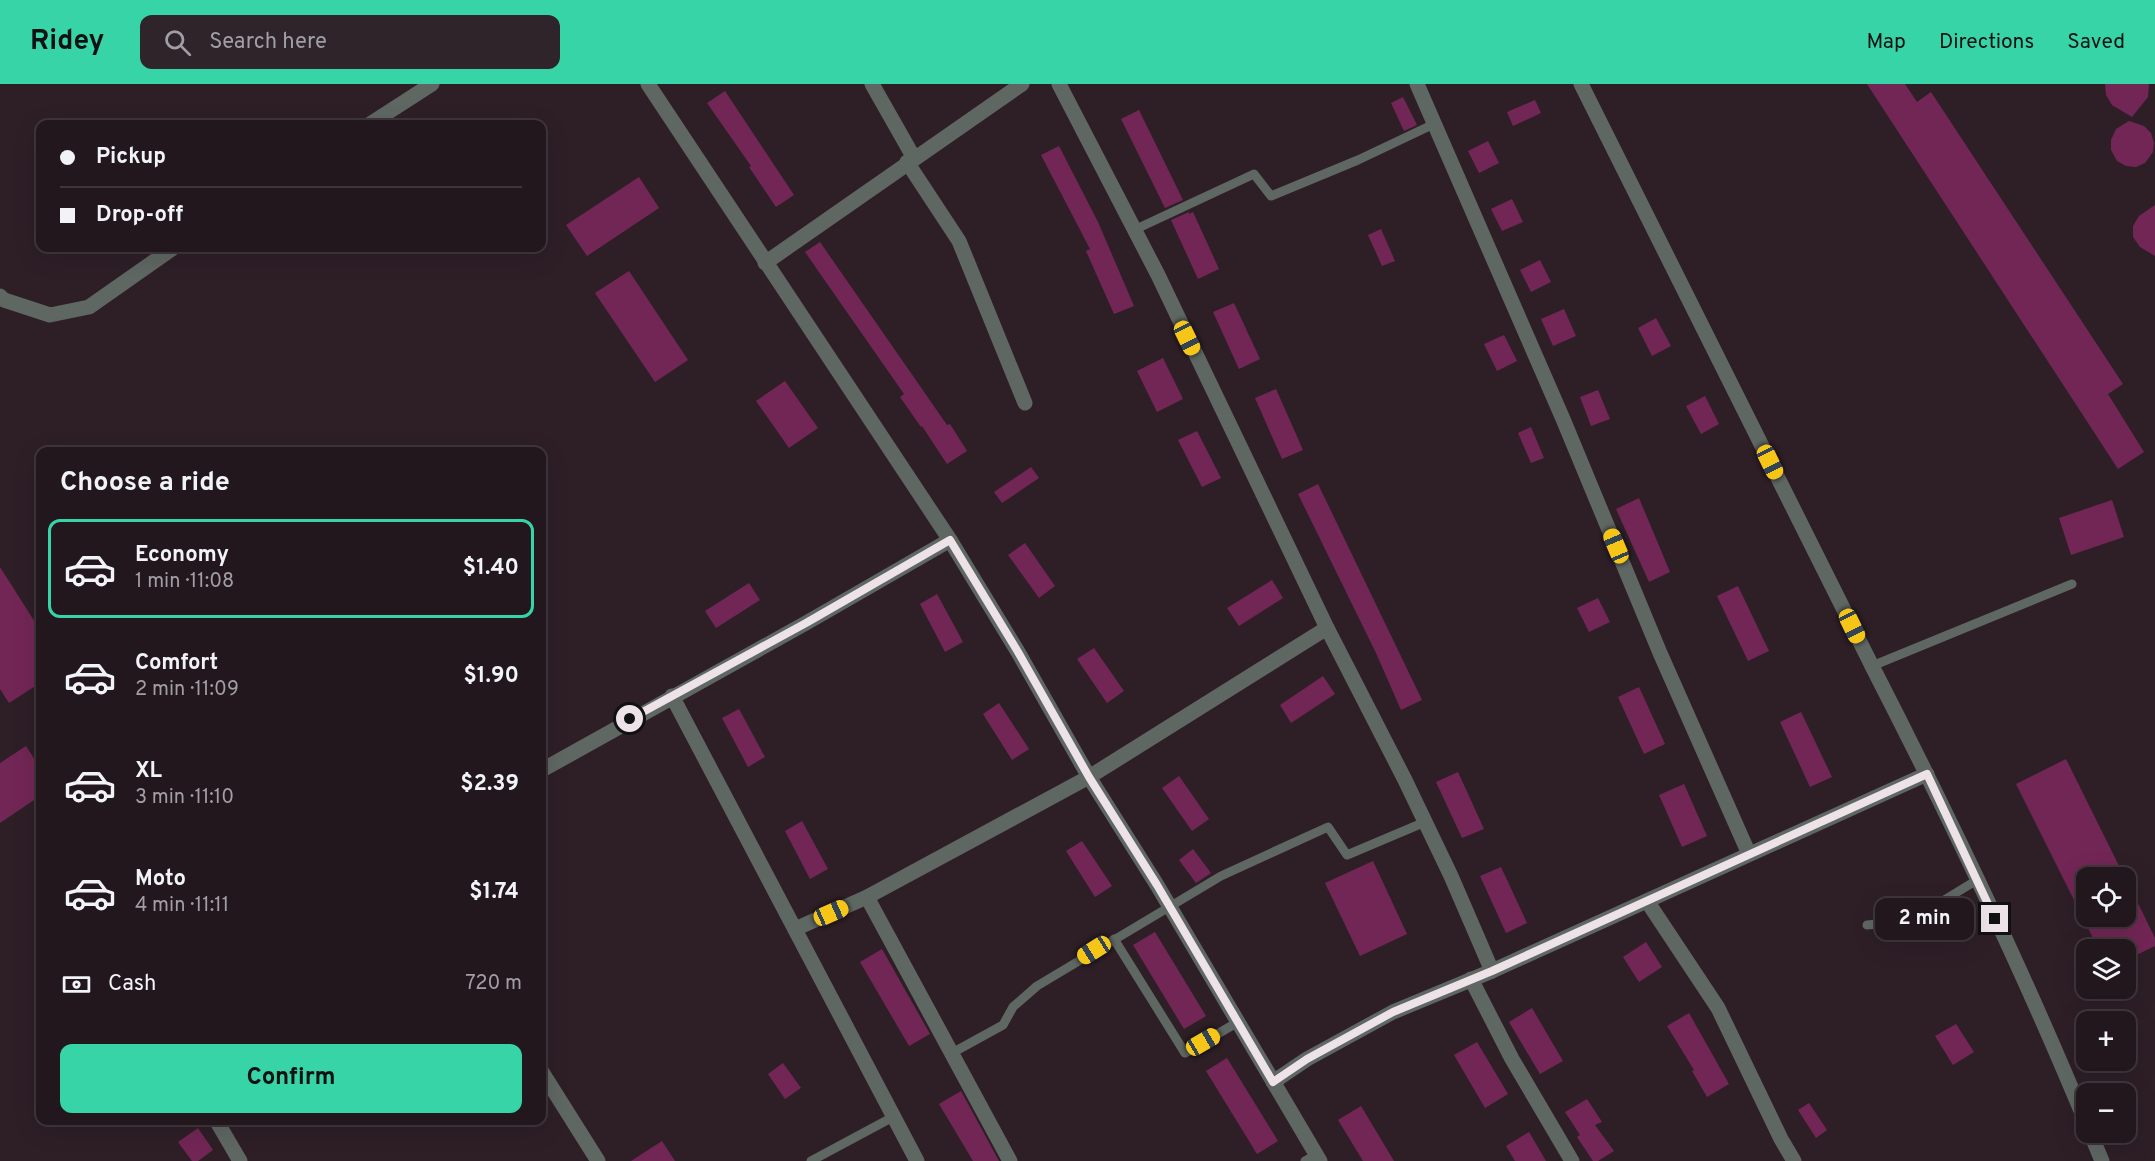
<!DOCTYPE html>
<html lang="en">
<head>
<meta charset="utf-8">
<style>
  body { margin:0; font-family:Overpass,sans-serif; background:#2e242a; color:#f1f3f6; height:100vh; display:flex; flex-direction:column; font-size:22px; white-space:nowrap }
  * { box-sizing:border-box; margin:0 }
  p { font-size:20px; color:#a29fa4 }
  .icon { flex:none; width:33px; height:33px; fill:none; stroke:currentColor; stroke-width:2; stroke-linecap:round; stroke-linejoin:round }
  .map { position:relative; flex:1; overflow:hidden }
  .drawer { position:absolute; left:36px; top:363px; width:510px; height:678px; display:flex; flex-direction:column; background:#22171d; border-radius:12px; box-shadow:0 6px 24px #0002,0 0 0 2px #3f363b }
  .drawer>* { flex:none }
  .banner { position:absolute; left:36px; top:36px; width:510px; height:132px; border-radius:12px; box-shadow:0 6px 24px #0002,0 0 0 2px #3f363b; display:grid; align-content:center; height:132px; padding:0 24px; background:#22171d }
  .tools { position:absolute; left:2076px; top:783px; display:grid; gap:12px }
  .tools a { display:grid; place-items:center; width:60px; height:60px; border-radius:12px; background:#22171d; box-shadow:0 6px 24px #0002,0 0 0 2px #3f363b; font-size:30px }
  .end { position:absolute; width:27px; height:27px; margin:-14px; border:8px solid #ece2e7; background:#111; box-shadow:0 0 0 3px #111 }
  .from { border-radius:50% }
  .bubble { position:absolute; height:42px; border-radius:12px; background:#22171d; box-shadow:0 6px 24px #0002,0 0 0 2px #3f363b; font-size:20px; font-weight:700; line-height:42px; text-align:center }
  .car { position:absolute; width:18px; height:36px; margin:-18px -9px; border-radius:8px; box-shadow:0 0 4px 2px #0007; background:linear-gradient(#f5c518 24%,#345 0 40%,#f5c518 0 76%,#345 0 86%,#f5c518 0) }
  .banner b { display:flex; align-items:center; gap:21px; height:57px; font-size:22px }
  .banner b+b { border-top:2px solid #3f363b }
  .banner i { width:15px; height:15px; background:#f1f3f6 }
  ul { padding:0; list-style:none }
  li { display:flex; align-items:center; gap:18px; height:99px; margin:0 12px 9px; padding:0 12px; border:3px solid transparent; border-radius:12px }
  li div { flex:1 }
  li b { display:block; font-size:22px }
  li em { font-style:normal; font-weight:700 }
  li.current { border-color:#36d4a7 }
  li>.icon { width:54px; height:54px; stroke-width:1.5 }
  h2 { padding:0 24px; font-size:27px; line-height:72px }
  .pay { display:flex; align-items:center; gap:15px; height:66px; padding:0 24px; font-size:22px }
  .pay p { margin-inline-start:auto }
  .cta { display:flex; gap:12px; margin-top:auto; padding:12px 24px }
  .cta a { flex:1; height:69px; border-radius:12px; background:#36d4a7; color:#111; font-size:24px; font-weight:700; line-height:69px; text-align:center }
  header { display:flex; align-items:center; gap:36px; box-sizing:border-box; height:84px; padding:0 30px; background:#36d4a7; color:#111 }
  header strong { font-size:28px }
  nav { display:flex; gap:33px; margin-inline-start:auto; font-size:21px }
  .search { width:420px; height:54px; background:#2e242a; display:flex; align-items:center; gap:15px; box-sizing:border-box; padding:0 21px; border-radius:12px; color:#a29fa4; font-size:22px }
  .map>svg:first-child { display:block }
  .building { fill:#722655 }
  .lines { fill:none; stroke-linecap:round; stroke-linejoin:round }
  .service { stroke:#5f6763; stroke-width:9 }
  .minor { stroke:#5f6763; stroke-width:15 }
  .tertiary { stroke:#5f6763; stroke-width:15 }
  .route { stroke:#ece2e7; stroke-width:8 }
</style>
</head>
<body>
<header>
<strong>Ridey</strong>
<div class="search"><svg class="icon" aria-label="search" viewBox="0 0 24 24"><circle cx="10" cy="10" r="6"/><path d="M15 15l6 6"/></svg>Search here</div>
<nav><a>Map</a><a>Directions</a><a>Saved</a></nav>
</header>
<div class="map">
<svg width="2155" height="1077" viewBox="0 0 2155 1077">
  <rect width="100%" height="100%" fill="#2e1f27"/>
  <g class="building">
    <polygon points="1867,0 1905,0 1917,18 1931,8 2123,300 2108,310 2144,368 2118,385"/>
    <polygon points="2105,0 2149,0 2148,13 2132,33 2112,21 2106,11"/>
    <polygon points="725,7 794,111 776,123 749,83 751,82 707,19"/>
    <polygon points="1403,13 1417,41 1404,47 1391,19"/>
    <polygon points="1535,16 1541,29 1513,42 1507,28"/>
    <polygon points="1139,26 1183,116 1165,124 1121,35"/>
    <polygon points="2129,37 2144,42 2151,49 2154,59 2153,68 2145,79 2136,83 2126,82 2117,77 2111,66 2111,56 2116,45"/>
    <polygon points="1488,57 1499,79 1479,89 1468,67"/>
    <polygon points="1059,62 1098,138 1134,222 1114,230 1086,167 1090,165 1041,71"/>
    <polygon points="639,93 659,124 587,172 566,141"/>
    <polygon points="1512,115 1523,138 1502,147 1491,125"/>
    <polygon points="2155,121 2155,172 2140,163 2133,153 2133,142 2139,132"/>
    <polygon points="1189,128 1189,130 1193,128 1219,185 1198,195 1171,136"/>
    <polygon points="1381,145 1395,177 1382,182 1368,151"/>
    <polygon points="820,158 947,341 950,340 967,367 947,380 922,342 921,343 900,313 904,310 805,168"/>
    <polygon points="1540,176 1551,198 1531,208 1520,186"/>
    <polygon points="629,187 688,276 655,298 595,209"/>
    <polygon points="1234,219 1260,275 1239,285 1213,228"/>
    <polygon points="1564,225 1576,252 1553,262 1541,235"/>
    <polygon points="1656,234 1671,262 1652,272 1638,244"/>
    <polygon points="1504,251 1517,277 1497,287 1484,260"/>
    <polygon points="1163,274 1183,315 1157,328 1137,287"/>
    <polygon points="785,297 818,344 789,364 756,317"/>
    <polygon points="1276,305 1303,366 1282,375 1255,314"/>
    <polygon points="1598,306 1610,335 1591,342 1580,313"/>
    <polygon points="1705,312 1719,340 1701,350 1686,322"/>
    <polygon points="1531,343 1544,374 1531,379 1518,349"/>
    <polygon points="1197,347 1221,394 1202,403 1178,356"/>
    <polygon points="1031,383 1039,394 1002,419 994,408"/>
    <polygon points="1318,400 1422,616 1401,626 1376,569 1298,410"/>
    <polygon points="1639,414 1670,488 1649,498 1616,425"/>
    <polygon points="2112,416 2124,453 2071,471 2059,434"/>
    <polygon points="1025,459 1055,502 1039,514 1008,471"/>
    <polygon points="0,483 40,546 40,599 9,619 0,605"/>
    <polygon points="1272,496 1283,514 1239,542 1227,524"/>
    <polygon points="749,499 760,516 716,544 705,527"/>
    <polygon points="1738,502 1769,567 1748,577 1717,512"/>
    <polygon points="937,510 963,558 945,568 920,520"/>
    <polygon points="1598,514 1610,538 1589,548 1577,524"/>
    <polygon points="1094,564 1124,607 1107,619 1077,575"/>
    <polygon points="1323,592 1335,610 1291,639 1280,621"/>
    <polygon points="1639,603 1665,660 1644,670 1618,613"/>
    <polygon points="999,619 1029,665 1012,676 983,630"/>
    <polygon points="739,625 765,673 748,683 722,634"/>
    <polygon points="1801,628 1832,693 1810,703 1780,638"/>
    <polygon points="26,662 40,684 40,712 0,739 0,679"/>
    <polygon points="2066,675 2125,794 2086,794 2086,832 2126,832 2126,795 2155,854 2155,862 2126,876 2126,866 2099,866 2016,700"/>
    <polygon points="1458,688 1484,745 1462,754 1436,698"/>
    <polygon points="1179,692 1209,735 1192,747 1162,704"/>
    <polygon points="1684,700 1707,752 1682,763 1659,711"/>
    <polygon points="802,737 828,785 810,795 785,747"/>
    <polygon points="1082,757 1112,802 1095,813 1066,767"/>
    <polygon points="1193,765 1211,789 1196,799 1179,776"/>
    <polygon points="1373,777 1407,850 1360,872 1325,799"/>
    <polygon points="1501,783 1527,839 1506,849 1480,792"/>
    <polygon points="1155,848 1206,932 1184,945 1133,861"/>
    <polygon points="1646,858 1662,883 1639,898 1623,873"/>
    <polygon points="882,865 930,950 909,962 860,878"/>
    <polygon points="1532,924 1563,977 1540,990 1509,938"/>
    <polygon points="1689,929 1729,1000 1707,1013 1692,987 1694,986 1667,942"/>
    <polygon points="1956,940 1974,968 1953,981 1935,952"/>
    <polygon points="1477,958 1508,1010 1485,1024 1454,971"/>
    <polygon points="1227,974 1278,1057 1257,1070 1206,987"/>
    <polygon points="783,979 801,1004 785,1015 768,990"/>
    <polygon points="961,1007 999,1077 973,1077 939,1020"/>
    <polygon points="1587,1015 1602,1038 1595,1041 1614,1067 1598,1077 1593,1077 1577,1053 1580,1051 1565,1028"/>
    <polygon points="1809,1019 1827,1046 1816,1054 1798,1026"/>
    <polygon points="1361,1022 1394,1077 1363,1077 1338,1036"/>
    <polygon points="198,1044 213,1066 198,1077 192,1077 178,1058"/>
    <polygon points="1529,1048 1546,1077 1515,1077 1506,1062"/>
    <polygon points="662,1057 675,1077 631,1077"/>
  </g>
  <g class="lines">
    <g class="service">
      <polyline points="1134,146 1254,90 1271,112 1358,76 1434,40"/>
      <polyline points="1872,582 2072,500"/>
      <polyline points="1867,841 1910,837 1977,796"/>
      <polyline points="1114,855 1185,969 1238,938"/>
      <polyline points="952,969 1003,941 1013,923 1037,902 1221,792 1328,743 1347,771 1425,738"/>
      <polyline points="811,1077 893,1033"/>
      <polyline points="1305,1077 1316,1071"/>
    </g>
    <g class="minor">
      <polyline points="648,0 950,456 1018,568 1089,693 1157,801 1320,1077"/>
      <polyline points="872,0 914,74"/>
      <polyline points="1059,0 1158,191 1327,544 1405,696 1451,792 1492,887"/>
      <polyline points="1417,0 1563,335 1660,569 1749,770"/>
      <polyline points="370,40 432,0"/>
      <polyline points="907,78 959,157 1025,319"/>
      <polyline points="765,179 1022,0"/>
      <polyline points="0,212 4,216 50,231 89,223 173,164"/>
      <path d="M1872,582C1949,732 2022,884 2086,1039"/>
      <polyline points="672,612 917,1077"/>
      <polyline points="542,686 806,539 950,456"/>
      <polyline points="867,813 1010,1077"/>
      <polyline points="1647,817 1718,924 1781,1055 1794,1077"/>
      <polyline points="795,845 867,813 1089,693 1327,544"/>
      <polyline points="1471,895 1512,975 1572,1077"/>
      <polyline points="542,988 598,1077"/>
      <polyline points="1273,998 1307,975 1393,928 1492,887 1927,690"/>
      <polyline points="216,1036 240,1077"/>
      <polyline points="2090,1048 2102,1077"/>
    </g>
    <polyline class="tertiary" points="1581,0 1872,582"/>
  </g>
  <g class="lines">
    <polyline class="route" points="630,635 806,539 950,456 1018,568 1089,693 1157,801 1273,998 1307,975 1393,928 1492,887 1927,690 1995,835"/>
  </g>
</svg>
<div class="tools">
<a><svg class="icon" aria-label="locate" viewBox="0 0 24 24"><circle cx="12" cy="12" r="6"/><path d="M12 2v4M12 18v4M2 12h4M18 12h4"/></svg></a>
<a><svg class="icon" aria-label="layers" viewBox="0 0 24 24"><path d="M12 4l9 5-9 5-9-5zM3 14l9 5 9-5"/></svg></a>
<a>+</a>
<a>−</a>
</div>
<i class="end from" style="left:630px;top:635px"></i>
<i class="end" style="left:1995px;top:835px"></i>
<div class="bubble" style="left:1875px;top:814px;width:99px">2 min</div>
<i class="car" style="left:1187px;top:254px;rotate:154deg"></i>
<i class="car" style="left:1770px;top:378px;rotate:154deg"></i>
<i class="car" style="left:1616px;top:462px;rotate:337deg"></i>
<i class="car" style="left:1852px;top:542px;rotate:154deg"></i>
<i class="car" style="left:831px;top:829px;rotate:66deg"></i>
<i class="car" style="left:1094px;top:866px;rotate:238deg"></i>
<i class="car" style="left:1203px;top:958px;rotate:60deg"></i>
<div class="banner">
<b><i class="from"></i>Pickup</b>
<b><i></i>Drop-off</b>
</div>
<section class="drawer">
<h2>Choose a ride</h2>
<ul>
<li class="current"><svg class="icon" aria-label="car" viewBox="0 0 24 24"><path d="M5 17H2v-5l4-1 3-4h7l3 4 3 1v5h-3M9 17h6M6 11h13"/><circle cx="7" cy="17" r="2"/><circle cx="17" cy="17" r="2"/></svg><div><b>Economy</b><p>1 min · 11:08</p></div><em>$1.40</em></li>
<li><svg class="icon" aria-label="car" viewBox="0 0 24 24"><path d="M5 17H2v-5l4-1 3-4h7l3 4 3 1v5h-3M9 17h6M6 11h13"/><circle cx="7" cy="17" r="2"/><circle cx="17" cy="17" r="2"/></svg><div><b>Comfort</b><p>2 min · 11:09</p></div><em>$1.90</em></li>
<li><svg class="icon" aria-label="car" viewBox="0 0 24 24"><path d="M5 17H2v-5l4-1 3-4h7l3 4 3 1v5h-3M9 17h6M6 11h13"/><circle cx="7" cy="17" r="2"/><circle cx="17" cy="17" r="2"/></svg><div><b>XL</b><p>3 min · 11:10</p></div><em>$2.39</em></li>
<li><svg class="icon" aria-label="car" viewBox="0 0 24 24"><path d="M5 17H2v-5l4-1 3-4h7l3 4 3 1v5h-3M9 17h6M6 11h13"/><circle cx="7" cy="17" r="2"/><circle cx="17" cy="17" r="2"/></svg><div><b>Moto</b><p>4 min · 11:11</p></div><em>$1.74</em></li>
</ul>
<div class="pay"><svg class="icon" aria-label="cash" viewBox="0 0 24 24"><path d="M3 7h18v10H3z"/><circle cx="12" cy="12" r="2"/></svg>Cash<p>720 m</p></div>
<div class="cta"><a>Confirm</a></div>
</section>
</div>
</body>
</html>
